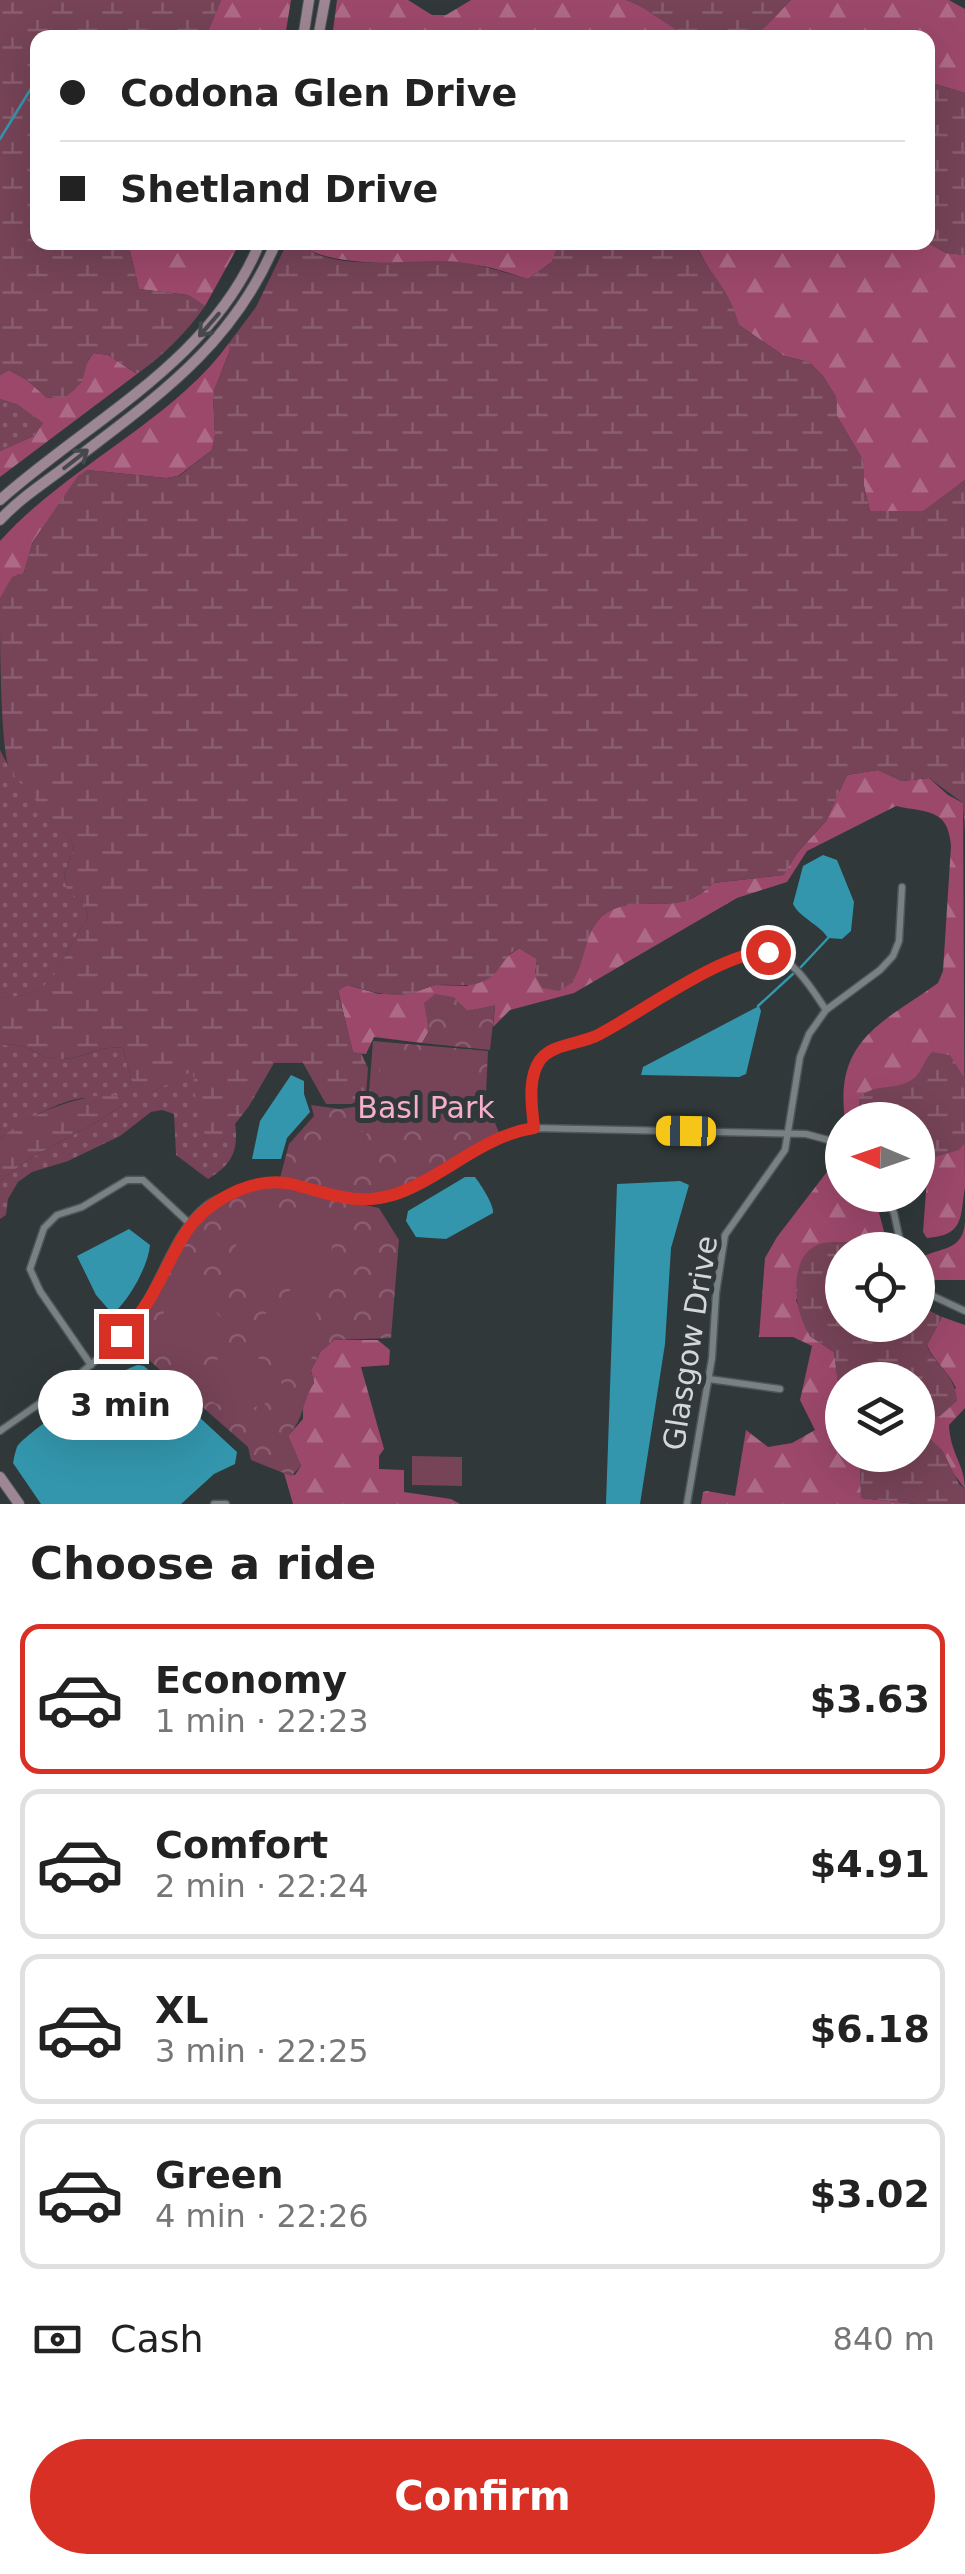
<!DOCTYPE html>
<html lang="en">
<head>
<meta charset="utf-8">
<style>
  body { margin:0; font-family:"DejaVu Sans",sans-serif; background:#f2f2f2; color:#222; height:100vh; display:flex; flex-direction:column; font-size:38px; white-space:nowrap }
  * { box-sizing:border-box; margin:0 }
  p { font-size:32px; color:#767676 }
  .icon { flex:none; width:55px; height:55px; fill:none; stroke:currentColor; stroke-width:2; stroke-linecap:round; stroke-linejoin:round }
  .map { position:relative; height:1504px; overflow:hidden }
  .sheet { display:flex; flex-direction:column; background:#fff; flex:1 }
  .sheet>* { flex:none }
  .hud { position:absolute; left:30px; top:30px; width:905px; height:220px; border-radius:20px; box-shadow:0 10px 40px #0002; display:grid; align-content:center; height:220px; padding:0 30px; background:#fff }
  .needle { width:65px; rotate:272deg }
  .controls { position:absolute; left:825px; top:1102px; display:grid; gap:20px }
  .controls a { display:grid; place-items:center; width:110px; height:110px; border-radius:50%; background:#fff; box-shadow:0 10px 40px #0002; font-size:50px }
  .end { position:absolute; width:45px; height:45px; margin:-22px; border:12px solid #d93025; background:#fff; box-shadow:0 0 0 5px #fff }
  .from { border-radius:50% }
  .bubble { position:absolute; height:70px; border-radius:35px; background:#fff; box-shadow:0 10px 40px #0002; font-size:32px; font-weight:700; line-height:70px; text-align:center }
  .car { position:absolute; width:30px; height:60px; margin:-30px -15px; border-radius:12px; box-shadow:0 0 8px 2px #0007; background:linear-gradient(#f5c518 24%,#345 0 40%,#f5c518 0 76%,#345 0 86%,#f5c518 0) }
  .hud b { display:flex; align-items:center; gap:35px; height:95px; font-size:38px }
  .hud b+b { border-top:2px solid #e0e0e0 }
  .hud i { width:25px; height:25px; background:#222 }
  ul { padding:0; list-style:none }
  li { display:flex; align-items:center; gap:30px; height:150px; margin:0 20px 15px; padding:0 10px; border:5px solid #e0e0e0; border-radius:20px }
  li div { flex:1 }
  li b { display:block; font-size:38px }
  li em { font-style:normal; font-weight:700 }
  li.on { border-color:#d93025 }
  li>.icon { width:90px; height:90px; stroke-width:1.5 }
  h2 { padding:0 30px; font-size:45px; line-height:120px }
  .pay { display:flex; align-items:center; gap:25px; height:110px; padding:0 30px; font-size:38px }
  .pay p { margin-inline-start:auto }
  .button { display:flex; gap:20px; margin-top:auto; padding:20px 30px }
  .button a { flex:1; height:115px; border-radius:60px; background:#d93025; color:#fff; font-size:40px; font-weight:700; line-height:115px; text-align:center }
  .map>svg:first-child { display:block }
  .grass { fill:url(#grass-dots) }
  .forest { fill:url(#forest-firs) }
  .wetland { fill:url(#wetland-marsh) }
  .park { fill:url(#park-crowns) }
  .pitch { fill:#764357 }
  .water { fill:#3396ad }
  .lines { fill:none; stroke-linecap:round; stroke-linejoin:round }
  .stream { stroke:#3396ad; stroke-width:2.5 }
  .minor-casing { stroke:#505658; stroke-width:9 }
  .secondary-casing { stroke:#505658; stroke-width:12 }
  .minor { stroke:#788183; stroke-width:6 }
  .secondary { stroke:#9e8794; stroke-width:10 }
  .oneway { stroke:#46484c }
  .route { stroke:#d93025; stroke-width:12 }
  .labels { text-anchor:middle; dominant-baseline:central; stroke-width:10; stroke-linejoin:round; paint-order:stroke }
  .park-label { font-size:30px; fill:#f7afc9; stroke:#30383a }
  .street-label { font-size:30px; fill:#d3d7d9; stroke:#30383a }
</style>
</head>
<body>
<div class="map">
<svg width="965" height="1504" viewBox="0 0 965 1504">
  <defs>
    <pattern id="grass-dots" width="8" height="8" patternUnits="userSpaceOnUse" patternTransform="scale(2.5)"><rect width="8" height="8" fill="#764357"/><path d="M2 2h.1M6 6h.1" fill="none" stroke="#895d6f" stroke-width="1.8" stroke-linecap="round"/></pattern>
    <pattern id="forest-firs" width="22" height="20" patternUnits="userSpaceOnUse" patternTransform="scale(2.5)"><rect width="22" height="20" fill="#9c486b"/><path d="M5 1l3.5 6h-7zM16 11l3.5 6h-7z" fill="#ad6a86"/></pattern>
    <pattern id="wetland-marsh" width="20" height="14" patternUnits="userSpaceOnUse" patternTransform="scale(2.5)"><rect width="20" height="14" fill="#764357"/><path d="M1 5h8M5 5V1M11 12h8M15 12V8" fill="none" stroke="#895d6f"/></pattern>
    <pattern id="park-crowns" width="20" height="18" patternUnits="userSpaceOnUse" patternTransform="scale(2.5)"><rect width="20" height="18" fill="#764357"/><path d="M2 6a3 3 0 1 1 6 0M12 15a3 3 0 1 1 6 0" fill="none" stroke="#895d6f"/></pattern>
  </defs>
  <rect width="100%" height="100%" fill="#30383a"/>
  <g class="grass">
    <polygon points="0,399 17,403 43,423 34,436 0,451"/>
    <path d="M0,750C18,788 53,810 74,846L64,876L67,890L84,903L88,918C59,954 62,1000 0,997Z"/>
    <path d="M0,1045C7,1045 18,1044 24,1047C40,1052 40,1060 61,1059C88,1059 95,1045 123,1048L132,1083L154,1091L195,1069L218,1146L235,1123C239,1150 232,1165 208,1179L176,1155L174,1114L162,1110L151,1112L120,1136L68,1161L32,1172L18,1182L8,1199L6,1215L0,1219V1182C35,1149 82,1135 121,1106C110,1104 99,1099 88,1098C66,1096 17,1124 0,1139Z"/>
  </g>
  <g class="forest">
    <polygon points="221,0 291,0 285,37 209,37 208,31"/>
    <path d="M337,0H408L432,15H446L471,0H626C653,9 672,31 699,37L332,38Z"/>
    <polygon points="791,0 949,0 965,9 965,93 928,82 928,38 739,38 757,33"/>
    <polygon points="927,242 946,253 965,255 965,480 924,511 870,511 864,486 864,462 837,416 836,397 823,376 809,362 784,356 739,325 695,243"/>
    <polygon points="128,243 240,243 205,306 188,295 139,289"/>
    <path d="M300,243H559L552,262L528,279C511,274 493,267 475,265C434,260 328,272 300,243Z"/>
    <path d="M229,343L230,350L213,393L215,435L212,450L178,476L166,478L87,470L33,541L24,572L0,598V541C66,467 173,421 229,343Z"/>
    <path d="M94,353L108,355L137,374L0,477V451L34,436L43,423L17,404L0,399V375L9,370L27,380L47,398C89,396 73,376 94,353Z"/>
    <path d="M878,770L902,781L929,778L948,795L963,803L965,1187C960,1219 964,1235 927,1238L923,1232L927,1178L918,1174V1120H845C834,1040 882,1023 938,983L943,971L951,846C948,808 928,813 896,806L807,851L787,882L737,898L574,993L510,1010L493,1027L495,1006L467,1011L453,997L427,1014L429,1031L422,1043L374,1037L366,1054L353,1053L338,990L347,985L379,994H409L435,985L467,986L519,948L537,959L535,975L572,983C578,963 586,932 601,917C632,888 678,922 713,883L783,875L798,852L826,821L847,775Z"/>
    <polygon points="833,1164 842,1167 842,1195 870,1195 878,1209 889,1250 868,1250 840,1242 796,1300 810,1336 834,1352 842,1411 842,1455 860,1455 861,1498 916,1504 701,1504 703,1492 707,1491 735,1496 746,1430 768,1447 792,1443 815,1430 800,1400 812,1346 793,1337 759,1337 765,1258 777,1237"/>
    <path d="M965,1222V1280H928L922,1276L924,1256C945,1247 963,1249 965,1222Z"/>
    <path d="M942,1317L965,1325V1408L949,1425C950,1453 965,1465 965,1489L923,1432L928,1418L956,1388C948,1371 934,1362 927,1345Z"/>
    <polygon points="334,1340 378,1340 390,1350 389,1365 361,1367 384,1449 379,1456 379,1469 404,1470 404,1492 451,1499 460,1504 293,1504 284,1473 295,1475 301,1466 288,1436 303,1419 303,1399 314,1383 311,1370 321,1351"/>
  </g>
  <g class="wetland">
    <path d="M0,0H221L208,31L209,37L38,38V242L128,243L139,289L188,295L205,306C185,334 165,354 137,374L108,355L94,353L88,360L82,382L66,397L47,398L27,380L9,370L0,375Z"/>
    <path d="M626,0H791C781,10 769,26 757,33C742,42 703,41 687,35C665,26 649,8 626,0Z"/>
    <polygon points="928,82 965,93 965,255 946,253 927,243"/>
    <path d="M287,243H300C331,275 418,257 459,262C483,265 505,273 528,279L551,263L559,243H695C709,275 730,288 739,325L784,356L809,362L823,376L836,397L837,416L864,462V486L870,511H923L965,480V833L963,803L929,778L902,781L878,770L847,775L826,821L798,852L784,875L713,883C679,920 646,892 608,912C584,925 587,962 572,982C571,984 560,990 559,991L542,988L535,975L537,959L519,948C503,955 501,973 486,980C472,988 455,984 439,985C429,985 420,992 409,994C388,998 367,990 347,985L338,991L353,1052L361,1053L368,1068L366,1095L352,1104H326L303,1063H274L249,1106L218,1146L206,1139L193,1087L195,1070L154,1091L141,1092L132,1083L123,1048C95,1045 87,1059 61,1059C40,1060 40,1052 24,1047C18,1044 7,1045 0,1045V997C61,1000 59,954 88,918L84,903L67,891L64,876L74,846C56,816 28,797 9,768C0,740 0,636 0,598L12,577L24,572L33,541L78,476L87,470L166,478L179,476L212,450L215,435L213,393L230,350L229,343L256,307Z"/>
    <path d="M932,1052L950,1055L965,1079V1143L959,1150L918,1162V1120H859V1097C875,1083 896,1091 913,1079C922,1072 924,1060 932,1052Z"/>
    <path d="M113,1094L118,1097L121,1106C82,1135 35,1149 0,1182V1139C30,1113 73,1097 113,1094Z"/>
    <path d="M846,1242L868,1250H842V1325H918V1305L942,1317L927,1346C936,1367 956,1375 957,1401L940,1416L928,1418L923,1432L943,1451L959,1484L965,1489V1504H916L861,1498L860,1455H918V1380H842V1411L841,1409L834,1352C827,1346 814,1340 809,1334C794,1312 788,1261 815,1246C822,1241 837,1242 846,1242Z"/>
  </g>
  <g class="park">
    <polygon points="435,994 453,997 468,1011 495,1005 490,1050 422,1043 429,1031 424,1003"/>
    <path d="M373,1041L488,1051L485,1114L492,1115L499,1133C460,1155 402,1197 356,1196C330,1195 306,1181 280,1178L289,1144L314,1116L311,1105L339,1109L368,1105Z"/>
    <path d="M282,1187L379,1208L399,1240L391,1338L334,1340L321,1351L311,1370L314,1383C301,1404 305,1417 288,1436L301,1466L291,1476L251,1460L248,1447L126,1340C172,1277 185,1186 282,1187Z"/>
  </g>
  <g class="pitch">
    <polygon points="381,1054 476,1063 472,1120 377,1112"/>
    <path d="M367,1132L355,1178L351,1181L306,1169C317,1140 337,1130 367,1132Z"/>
    <polygon points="239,1218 335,1221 328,1280 233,1276"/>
    <path d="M185,1280L229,1326L228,1332L182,1376C152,1346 155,1309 185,1280Z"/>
    <path d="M298,1283C327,1314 325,1351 295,1380L251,1333V1327Z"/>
    <path d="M237,1341H243L286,1388C256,1418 220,1415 190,1385Z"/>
    <polygon points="412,1456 462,1457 462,1486 412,1485"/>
  </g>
  <g class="water">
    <path d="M823,855L837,860L854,902L851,931L842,939L828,938C819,924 800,918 793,904L803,866Z"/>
    <polygon points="759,1006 761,1011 746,1074 739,1077 641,1075 643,1067"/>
    <polygon points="291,1075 304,1081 304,1094 310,1112 287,1138 281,1159 252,1159 260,1121"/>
    <path d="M465,1177H475C481,1185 494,1205 493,1213L446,1239L416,1237L406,1221L408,1211Z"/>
    <polygon points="680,1181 689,1185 671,1248 665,1344 640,1504 606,1504 617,1184"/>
    <path d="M129,1229L150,1245C148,1266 131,1296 116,1311H110L96,1295L77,1256Z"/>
    <path d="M138,1365L144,1366L237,1452L235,1464L214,1474L181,1504H41L13,1463C14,1458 15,1452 17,1447C25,1433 120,1369 138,1365Z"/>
  </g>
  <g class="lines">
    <g class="stream">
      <polyline points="0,139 35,82"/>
      <polyline points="800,968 828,938"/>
      <polyline points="758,1006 794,973"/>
    </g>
    <g class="minor-casing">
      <g id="minor">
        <path d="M534,1128C532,1107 527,1079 540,1060C550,1047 567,1047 581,1042C595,1038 610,1029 623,1022C652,1005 737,947 767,952C793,957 812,989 826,1010"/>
        <polyline points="885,1195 894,1213 902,1250"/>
        <polyline points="918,1289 965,1311"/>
        <polyline points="91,1365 40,1291 30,1269 44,1228 57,1215 82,1207 127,1180 143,1180 190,1224"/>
        <polyline points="709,1379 780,1389"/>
        <path d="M0,1431C48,1397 98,1367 134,1320C161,1286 172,1232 207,1205C215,1199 226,1196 235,1192C290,1167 316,1203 368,1200C426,1196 474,1137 534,1128L806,1134L832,1141L842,1149"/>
        <polyline points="214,1504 226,1504"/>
        <polyline points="687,1504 712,1358 716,1293 725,1235 785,1150 800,1057 809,1034 826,1010 880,970 893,956 899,941 902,887"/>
      </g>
    </g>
    <g class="secondary-casing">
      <g id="secondary">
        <polyline points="303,38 309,0"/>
        <polyline points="318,38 325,0"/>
        <path d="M0,500C91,419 212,361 260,242"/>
        <path d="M0,520C21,497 49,480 73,461C158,396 233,345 276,242"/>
        <polyline points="0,1477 19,1504"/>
      </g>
    </g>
    <use href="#minor" class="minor"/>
    <use href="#secondary" class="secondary"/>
  </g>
  <defs><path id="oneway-shaft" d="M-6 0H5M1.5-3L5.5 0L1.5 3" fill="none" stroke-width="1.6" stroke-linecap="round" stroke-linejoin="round" transform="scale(2.5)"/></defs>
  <g class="oneway">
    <use href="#oneway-shaft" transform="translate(209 325) rotate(131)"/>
    <use href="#oneway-shaft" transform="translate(76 459) rotate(-38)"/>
  </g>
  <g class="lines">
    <path class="route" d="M121,1336C132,1323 145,1309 153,1293C180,1246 184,1214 239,1190C256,1183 272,1180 291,1184C330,1193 355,1207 396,1194C444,1177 482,1136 534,1128C532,1107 527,1079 540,1060C552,1044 579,1044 596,1036C640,1014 723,951 768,952"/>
  </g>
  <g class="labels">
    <g class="park-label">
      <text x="426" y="1107">Basl Park</text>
    </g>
    <g class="street-label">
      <text transform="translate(690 1343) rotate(-81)">Glasgow Drive</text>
    </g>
  </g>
</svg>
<div class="controls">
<a><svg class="needle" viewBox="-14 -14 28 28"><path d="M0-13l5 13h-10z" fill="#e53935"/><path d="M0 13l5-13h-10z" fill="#767676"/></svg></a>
<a><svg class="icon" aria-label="locate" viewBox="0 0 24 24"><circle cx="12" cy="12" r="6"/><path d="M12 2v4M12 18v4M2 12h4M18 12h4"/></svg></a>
<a><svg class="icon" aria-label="layers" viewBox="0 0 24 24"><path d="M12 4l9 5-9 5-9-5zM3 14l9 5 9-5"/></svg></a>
</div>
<i class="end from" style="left:768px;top:952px"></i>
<i class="end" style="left:121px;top:1336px"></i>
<div class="bubble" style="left:38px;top:1370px;width:165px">3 min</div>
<i class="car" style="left:686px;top:1131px;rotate:271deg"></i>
<div class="hud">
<b><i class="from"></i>Codona Glen Drive</b>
<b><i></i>Shetland Drive</b>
</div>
</div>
<section class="sheet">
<h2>Choose a ride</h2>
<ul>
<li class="on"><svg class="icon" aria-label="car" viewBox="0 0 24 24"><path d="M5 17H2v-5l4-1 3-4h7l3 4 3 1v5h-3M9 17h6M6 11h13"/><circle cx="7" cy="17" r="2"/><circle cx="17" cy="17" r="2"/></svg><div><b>Economy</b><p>1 min · 22:23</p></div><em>$3.63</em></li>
<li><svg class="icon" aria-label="car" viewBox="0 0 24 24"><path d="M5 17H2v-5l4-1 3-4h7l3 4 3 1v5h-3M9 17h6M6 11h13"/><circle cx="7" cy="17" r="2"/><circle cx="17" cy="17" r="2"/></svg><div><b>Comfort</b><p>2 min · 22:24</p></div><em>$4.91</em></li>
<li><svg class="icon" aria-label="car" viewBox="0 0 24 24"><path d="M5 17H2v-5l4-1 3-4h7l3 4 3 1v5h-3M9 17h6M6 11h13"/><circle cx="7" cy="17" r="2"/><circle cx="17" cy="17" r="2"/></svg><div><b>XL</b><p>3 min · 22:25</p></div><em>$6.18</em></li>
<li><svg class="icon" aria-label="car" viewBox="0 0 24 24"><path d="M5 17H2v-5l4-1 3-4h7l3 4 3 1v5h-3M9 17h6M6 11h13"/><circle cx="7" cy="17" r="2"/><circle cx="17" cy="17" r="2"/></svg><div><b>Green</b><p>4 min · 22:26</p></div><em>$3.02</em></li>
</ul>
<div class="pay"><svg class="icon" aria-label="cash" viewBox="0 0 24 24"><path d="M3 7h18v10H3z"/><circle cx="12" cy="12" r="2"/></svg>Cash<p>840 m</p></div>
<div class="button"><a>Confirm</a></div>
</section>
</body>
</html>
